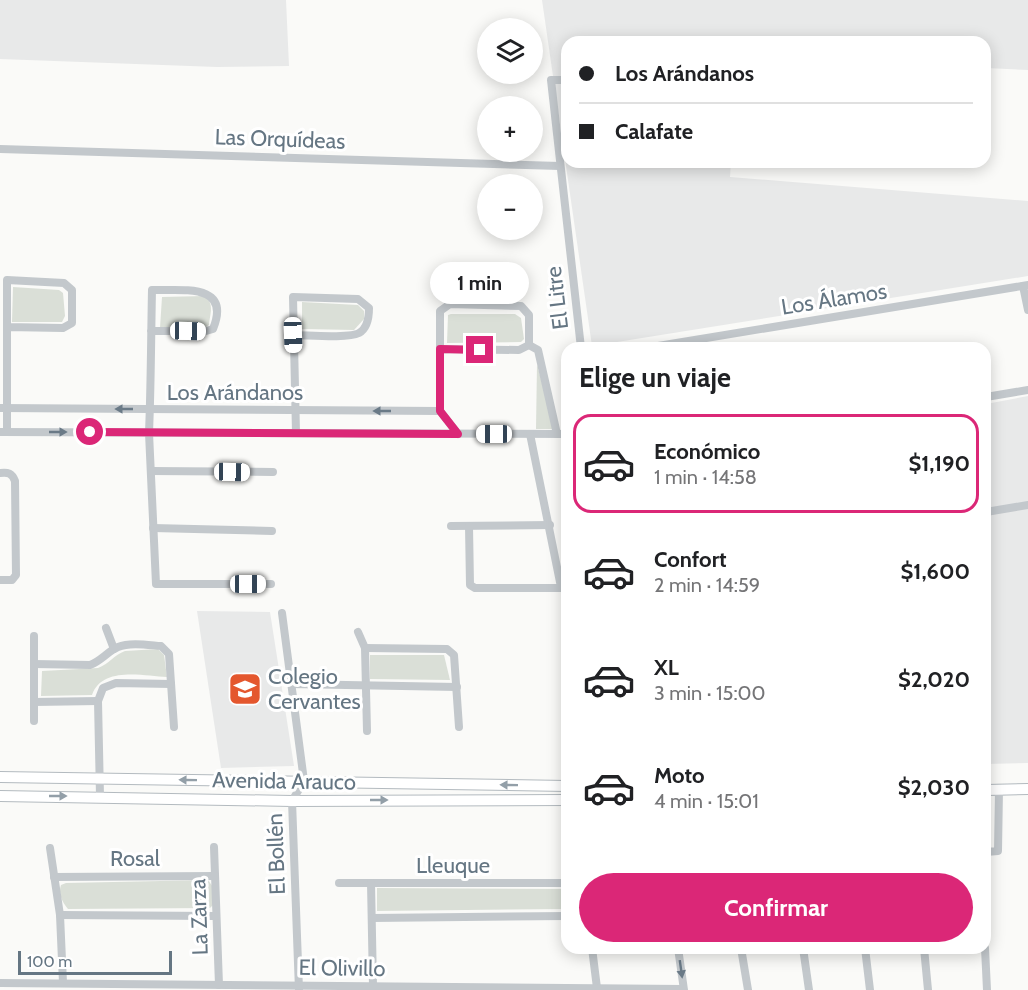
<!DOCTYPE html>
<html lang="es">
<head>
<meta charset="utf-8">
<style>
  body { margin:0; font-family:Cabin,sans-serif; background:#f6f6f6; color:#202124; height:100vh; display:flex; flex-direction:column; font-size:22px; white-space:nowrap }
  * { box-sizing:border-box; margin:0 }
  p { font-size:20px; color:#757577 }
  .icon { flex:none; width:33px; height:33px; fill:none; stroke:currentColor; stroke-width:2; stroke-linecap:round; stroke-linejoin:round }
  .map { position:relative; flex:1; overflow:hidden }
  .drawer { position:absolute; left:561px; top:342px; width:430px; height:612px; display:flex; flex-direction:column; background:#fff; border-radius:18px; box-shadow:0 3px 15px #0003 }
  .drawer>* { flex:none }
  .guide { position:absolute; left:561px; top:36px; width:430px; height:132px; border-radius:18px; box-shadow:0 3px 15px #0003; display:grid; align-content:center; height:132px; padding:0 18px; background:#fff }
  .controls { position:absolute; left:477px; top:18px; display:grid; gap:12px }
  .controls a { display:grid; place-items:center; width:66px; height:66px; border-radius:50%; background:#fff; box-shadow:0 3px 15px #0003; font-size:30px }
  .scale { position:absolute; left:18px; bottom:15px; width:154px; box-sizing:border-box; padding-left:6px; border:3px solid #657683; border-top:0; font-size:16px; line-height:21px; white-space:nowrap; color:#657683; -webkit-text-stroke:4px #fff; paint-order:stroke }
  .end { position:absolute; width:27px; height:27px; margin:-14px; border:8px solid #db2777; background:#fff; box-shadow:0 0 0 3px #fff }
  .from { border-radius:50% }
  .bubble { position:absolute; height:42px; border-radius:21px; background:#fff; box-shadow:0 3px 15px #0003; font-size:20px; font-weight:700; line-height:42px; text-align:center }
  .car { position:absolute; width:18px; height:36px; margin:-18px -9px; border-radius:8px; box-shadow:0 0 4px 2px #0007; background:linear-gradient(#fff 24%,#345 0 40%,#fff 0 76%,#345 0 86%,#fff 0) }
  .guide b { display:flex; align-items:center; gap:21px; height:57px; font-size:22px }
  .guide b+b { border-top:2px solid #e0e0e0 }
  .guide i { width:15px; height:15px; background:#202124 }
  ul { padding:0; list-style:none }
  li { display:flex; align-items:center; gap:18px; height:99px; margin:0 12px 9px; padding:0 6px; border:3px solid transparent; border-radius:18px }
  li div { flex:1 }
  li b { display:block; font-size:22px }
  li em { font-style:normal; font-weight:700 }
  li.current { border-color:#db2777 }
  li>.icon { width:54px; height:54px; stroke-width:1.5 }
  h2 { padding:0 18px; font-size:27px; line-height:72px }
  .action { display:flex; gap:12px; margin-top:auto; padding:12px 18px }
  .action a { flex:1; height:69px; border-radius:36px; background:#db2777; color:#fff; font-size:24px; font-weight:700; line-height:69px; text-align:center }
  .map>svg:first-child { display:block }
  .built { fill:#e8e9e9 }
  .green { fill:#dadfd7 }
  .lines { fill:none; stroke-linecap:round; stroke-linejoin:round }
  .secondary-casing { stroke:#b3babf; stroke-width:12 }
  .street { stroke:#c3c8cc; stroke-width:8 }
  .secondary { stroke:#fff; stroke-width:10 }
  .oneway { fill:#6a7a87 }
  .oneway2 { fill:#939fa8 }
  .route { stroke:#db2777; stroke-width:8 }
  .labels { text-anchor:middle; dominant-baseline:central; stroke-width:6; stroke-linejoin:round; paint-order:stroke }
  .street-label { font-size:22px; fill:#657683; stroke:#fff }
  .poi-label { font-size:22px; fill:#657683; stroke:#fff; text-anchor:start }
</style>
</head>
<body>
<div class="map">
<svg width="1028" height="990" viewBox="0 0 1028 990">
  <rect width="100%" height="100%" fill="#fafaf8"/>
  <g class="built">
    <polygon points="0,0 286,0 289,66 217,67 0,59"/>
    <polygon points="542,0 1028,0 1028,70 986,68 986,42 567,42 567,162 731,162 730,177 1028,201 1028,276 592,346"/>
    <polygon points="1028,396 1028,763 986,764 986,404"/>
    <polygon points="197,611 270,612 294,766 221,768"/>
  </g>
  <g class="green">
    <polygon points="13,287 59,290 63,293 65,316 62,322 12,322"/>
    <path d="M204,296C215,303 210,314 209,325L204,328H160L162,297Z"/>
    <polygon points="302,302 358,305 364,311 364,319 354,330 302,329"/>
    <polygon points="451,314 515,314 521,318 524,339 521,342 447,343 448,315"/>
    <polygon points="537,364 554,429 536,429"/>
    <path d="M158,649L164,655L167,677C143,676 102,666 92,695L41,696L42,671L98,668C109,664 114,655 125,651Z"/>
    <polygon points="370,655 444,655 450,680 370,679"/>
    <path d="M208,880L213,887L214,904L210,908L68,909C62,902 58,893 61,885L66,883Z"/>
    <polygon points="377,888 567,889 567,909 377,911"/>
  </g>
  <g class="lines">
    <g class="secondary-casing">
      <g id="secondary">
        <polyline points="0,777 567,786"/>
        <polyline points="986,790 1028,789"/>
        <polyline points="0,796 292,801 567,800"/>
      </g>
    </g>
    <g class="street">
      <polyline points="567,80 551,80 581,348"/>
      <polyline points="0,149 560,166"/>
      <polyline points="1023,286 1028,310"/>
      <polyline points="7,327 63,328 72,323 72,290 64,283 7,280 7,432"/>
      <path d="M151,331H206L213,329C232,282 181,291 152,290C151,337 151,385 149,433L156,584H271"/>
      <path d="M293,335C308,335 347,339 359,333C368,328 369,317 369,308L358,299L293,297L296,433"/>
      <polyline points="529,345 538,350 557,434"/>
      <polyline points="646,348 1028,285"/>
      <polyline points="440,349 519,350 529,345 529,315 521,306 450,304 440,311 440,411"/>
      <polyline points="986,397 1028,390"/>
      <polyline points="0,408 440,411"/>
      <polyline points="440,411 458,434"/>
      <polyline points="0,432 567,434"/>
      <polyline points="530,434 561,587"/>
      <polyline points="151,471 273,472"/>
      <path d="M0,473C8,472 12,473 15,481L16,575L12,580H0"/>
      <polyline points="986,512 1028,505"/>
      <polyline points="451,526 550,525"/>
      <polyline points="469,526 470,585 475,588 567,588"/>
      <polyline points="153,528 272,531"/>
      <polyline points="282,613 304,781 292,801 299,990"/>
      <polyline points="106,628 114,649"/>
      <polyline points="358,632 365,648 367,731"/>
      <polyline points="365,648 447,649 454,655 459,727"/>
      <path d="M34,664L90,665C101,661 108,651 118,647C130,642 148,645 161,646L169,654L174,727"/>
      <polyline points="291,684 457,687"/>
      <polyline points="34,702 98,701"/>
      <polyline points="34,721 34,636"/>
      <polyline points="100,796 98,701 103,688 116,683 171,684"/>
      <polyline points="214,847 219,985"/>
      <polyline points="50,848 60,915 63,983"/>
      <polyline points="986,852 998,851 999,790"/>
      <polyline points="54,877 215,876"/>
      <polyline points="339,883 567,883"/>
      <polyline points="371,883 373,986"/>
      <polyline points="60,915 216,916"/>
      <polyline points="372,918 567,916"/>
      <polyline points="592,948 597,988"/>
      <polyline points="678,948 684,990"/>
      <polyline points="741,948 748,990"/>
      <polyline points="803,948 809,990"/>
      <polyline points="865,948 870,990"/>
      <polyline points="924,948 928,990"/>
      <polyline points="985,948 987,990"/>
      <polyline points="0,983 683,989"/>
    </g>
    <use href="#secondary" class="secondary"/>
  </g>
  <defs><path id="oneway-solid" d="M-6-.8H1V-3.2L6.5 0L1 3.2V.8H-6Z" transform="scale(1.5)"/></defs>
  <g class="oneway">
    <use href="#oneway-solid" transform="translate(124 409) rotate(-180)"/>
    <use href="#oneway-solid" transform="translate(382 411) rotate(-180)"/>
    <use href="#oneway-solid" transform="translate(58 432)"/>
    <use href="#oneway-solid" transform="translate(681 969) rotate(82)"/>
  </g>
  <g class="oneway2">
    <use href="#oneway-solid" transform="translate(188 780) rotate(-179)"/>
    <use href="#oneway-solid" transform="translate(509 785) rotate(-179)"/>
    <use href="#oneway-solid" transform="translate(58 796)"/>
    <use href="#oneway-solid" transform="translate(379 800)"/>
  </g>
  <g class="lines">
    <polyline class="route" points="90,432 458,434 440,411 440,349 480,350"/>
  </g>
  <defs>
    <g id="school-square" transform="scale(1.725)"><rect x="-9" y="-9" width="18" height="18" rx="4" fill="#e4572e" stroke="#fff"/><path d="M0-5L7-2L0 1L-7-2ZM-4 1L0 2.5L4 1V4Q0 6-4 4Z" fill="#fff"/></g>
  </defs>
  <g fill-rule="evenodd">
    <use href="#school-square" x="245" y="689"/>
  </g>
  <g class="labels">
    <g class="street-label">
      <text transform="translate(280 139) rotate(2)">Las Orquídeas</text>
      <text transform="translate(557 298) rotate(-97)">El Litre</text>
      <text transform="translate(834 299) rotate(-9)">Los Álamos</text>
      <text x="235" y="392">Los Arándanos</text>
      <text transform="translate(284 781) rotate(1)">Avenida Arauco</text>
      <text transform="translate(276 854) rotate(-92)">El Bollén</text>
      <text x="135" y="858">Rosal</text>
      <text x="453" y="865">Lleuque</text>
      <text transform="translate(199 917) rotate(-92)">La Zarza</text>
      <text transform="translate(342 968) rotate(1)">El Olivillo</text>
    </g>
    <g class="poi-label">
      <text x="268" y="676">Colegio<tspan x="268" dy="25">Cervantes</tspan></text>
    </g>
  </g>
</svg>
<div class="controls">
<a><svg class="icon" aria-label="layers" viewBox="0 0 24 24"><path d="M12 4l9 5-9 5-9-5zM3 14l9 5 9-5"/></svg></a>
<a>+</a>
<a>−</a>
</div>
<div class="scale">100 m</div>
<i class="end from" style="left:90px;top:432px"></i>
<i class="end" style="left:480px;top:350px"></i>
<div class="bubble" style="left:430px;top:262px;width:99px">1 min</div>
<i class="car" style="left:188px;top:331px;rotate:91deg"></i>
<i class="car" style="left:293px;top:335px;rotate:178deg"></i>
<i class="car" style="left:494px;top:434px;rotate:270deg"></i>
<i class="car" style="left:232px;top:472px;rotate:91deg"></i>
<i class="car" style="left:248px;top:584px;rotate:90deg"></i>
<div class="guide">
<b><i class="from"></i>Los Arándanos</b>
<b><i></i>Calafate</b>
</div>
<section class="drawer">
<h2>Elige un viaje</h2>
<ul>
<li class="current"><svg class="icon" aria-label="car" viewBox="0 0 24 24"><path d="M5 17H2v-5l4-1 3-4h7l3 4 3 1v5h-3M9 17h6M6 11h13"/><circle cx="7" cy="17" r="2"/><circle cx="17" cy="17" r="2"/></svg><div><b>Económico</b><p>1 min · 14:58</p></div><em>$1,190</em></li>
<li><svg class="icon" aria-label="car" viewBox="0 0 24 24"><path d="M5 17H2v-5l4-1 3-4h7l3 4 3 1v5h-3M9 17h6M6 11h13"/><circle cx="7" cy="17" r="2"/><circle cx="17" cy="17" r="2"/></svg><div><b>Confort</b><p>2 min · 14:59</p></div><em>$1,600</em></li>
<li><svg class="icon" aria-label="car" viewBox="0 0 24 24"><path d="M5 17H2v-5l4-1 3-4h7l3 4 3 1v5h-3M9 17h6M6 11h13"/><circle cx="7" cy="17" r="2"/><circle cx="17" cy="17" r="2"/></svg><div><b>XL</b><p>3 min · 15:00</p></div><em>$2,020</em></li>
<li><svg class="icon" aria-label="car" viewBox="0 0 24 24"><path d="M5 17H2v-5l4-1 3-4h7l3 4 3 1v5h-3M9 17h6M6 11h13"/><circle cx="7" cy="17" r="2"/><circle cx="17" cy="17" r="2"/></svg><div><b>Moto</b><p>4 min · 15:01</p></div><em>$2,030</em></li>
</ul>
<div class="action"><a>Confirmar</a></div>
</section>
</div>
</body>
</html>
